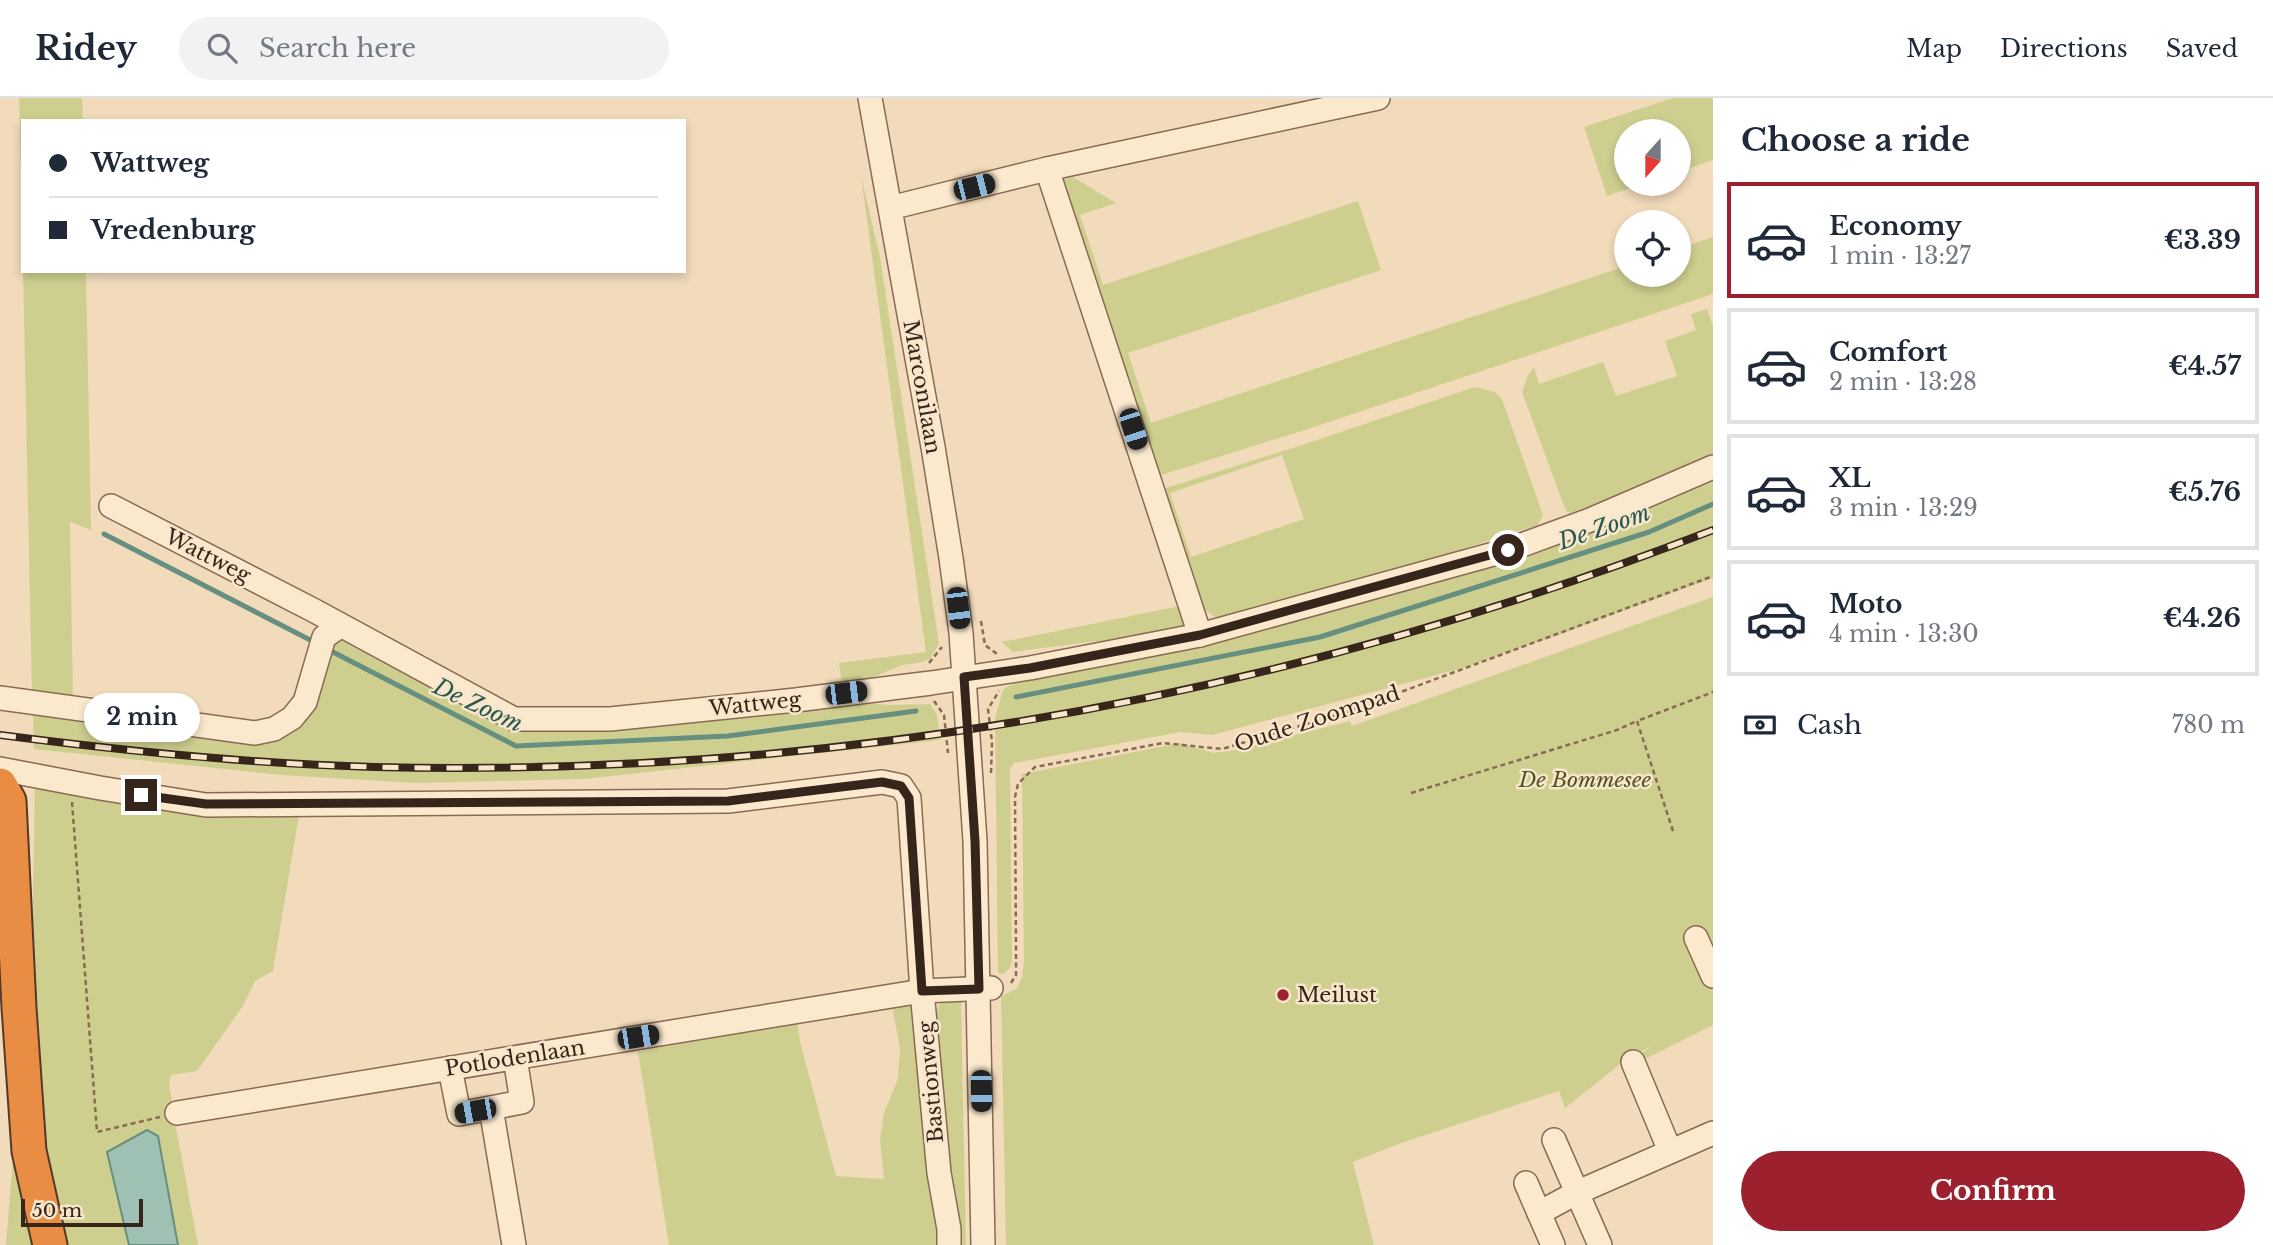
<!DOCTYPE html>
<html lang="en">
<head>
<meta charset="utf-8">
<style>
  body { margin:0; font-family:"Libre Baskerville",serif; background:#f2f2f3; color:#1f2937; height:100vh; display:flex; flex-direction:column; font-size:26px; white-space:nowrap }
  * { box-sizing:border-box; margin:0 }
  p { font-size:23px; color:#747a83 }
  .icon { flex:none; width:38px; height:38px; fill:none; stroke:currentColor; stroke-width:2; stroke-linecap:round; stroke-linejoin:round }
  .map { position:relative; flex:1; overflow:hidden }
  .details { display:flex; flex-direction:column; background:#fff; width:560px }
  .details>* { flex:none }
  .banner { position:absolute; left:21px; top:21px; width:665px; height:154px; border-radius:0px; box-shadow:0 4px 10px #0003; display:grid; align-content:center; height:154px; padding:0 28px; background:#fff }
  .needle { width:46px; rotate:201deg }
  .controls { position:absolute; left:1614px; top:21px; display:grid; gap:14px }
  .controls a { display:grid; place-items:center; width:77px; height:77px; border-radius:50%; background:#fff; box-shadow:0 4px 10px #0003; font-size:35px }
  .scale { position:absolute; left:21px; bottom:18px; width:122px; box-sizing:border-box; padding-left:7px; border:4px solid #36251a; border-top:0; font-size:19px; line-height:24px; white-space:nowrap; color:#36251a; -webkit-text-stroke:5px #f8e6cb; paint-order:stroke }
  .end { position:absolute; width:32px; height:32px; margin:-16px; border:9px solid #36251a; background:#fff; box-shadow:0 0 0 4px #fff }
  .from { border-radius:50% }
  .bubble { position:absolute; height:49px; border-radius:24px; background:#fff; box-shadow:0 4px 10px #0003; font-size:23px; font-weight:700; line-height:49px; text-align:center }
  .car { position:absolute; width:21px; height:42px; margin:-21px -10px; border-radius:9px; box-shadow:0 0 5px 2px #0007; background:linear-gradient(#222 24%,#8ab4d8 0 40%,#222 0 76%,#8ab4d8 0 86%,#222 0) }
  .banner b { display:flex; align-items:center; gap:24px; height:66px; font-size:26px }
  .banner b+b { border-top:2px solid #e0e1e3 }
  .banner i { width:18px; height:18px; background:#1f2937 }
  ul { padding:0; list-style:none }
  li { display:flex; align-items:center; gap:21px; height:116px; margin:0 14px 10px; padding:0 14px; border:4px solid #e0e1e3; border-radius:0px }
  li div { flex:1 }
  li b { display:block; font-size:26px }
  li em { font-style:normal; font-weight:700 }
  li.active { border-color:#9c202e }
  li>.icon { width:63px; height:63px; stroke-width:1.5 }
  h2 { padding:0 28px; font-size:32px; line-height:84px }
  .pay { display:flex; align-items:center; gap:18px; height:77px; padding:0 28px; font-size:26px }
  .pay p { margin-inline-start:auto }
  .cta { display:flex; gap:14px; margin-top:auto; padding:14px 28px }
  .cta a { flex:1; height:80px; border-radius:42px; background:#9c202e; color:#fff; font-size:28px; font-weight:700; line-height:80px; text-align:center }
  header { display:flex; align-items:center; gap:42px; box-sizing:border-box; height:98px; padding:0 35px; background:#fff; border-bottom:2px solid #e0e1e3 }
  header strong { font-size:33px }
  nav { display:flex; gap:38px; margin-inline-start:auto; font-size:24px }
  .search { width:490px; height:63px; background:#f2f2f3; display:flex; align-items:center; gap:18px; box-sizing:border-box; padding:0 24px; border-radius:38px; color:#747a83; font-size:26px }
  main { display:flex; flex:1; min-height:0 }
  .map>svg:first-child { display:block }
  .green { fill:#cecf8f; fill-rule:evenodd }
  .water { fill:#9fc1b3; stroke:#678f80; stroke-width:2 }
  .lines { fill:none; stroke-linecap:round; stroke-linejoin:round }
  .stream { stroke:#678f80; stroke-width:5 }
  .minor-casing { stroke:#896a54; stroke-width:26 }
  .highway-casing { stroke:#553929; stroke-width:37 }
  .path { stroke:#896a54; stroke-width:2.5; stroke-dasharray:5 3.5; stroke-linecap:butt }
  .minor { stroke:#fbe9ce; stroke-width:23 }
  .highway { stroke:#e88d43; stroke-width:33 }
  .rail-casing { stroke:#36251a; stroke-width:8 }
  .rail { stroke:#f8e6cb; stroke-width:5; stroke-dasharray:16; stroke-linecap:butt }
  .route { stroke:#36251a; stroke-width:9 }
  .poi-dot { fill:#9c202e; stroke:#f8e6cb; stroke-width:2.5 }
  .labels { text-anchor:middle; dominant-baseline:central; stroke-width:5; stroke-linejoin:round; paint-order:stroke }
  .street-label { font-size:21px; fill:#36251a; stroke:#f8e6cb }
  .park-label { font-size:21px; font-style:italic; fill:#4d541f; stroke:#f8e6cb }
  .poi-label { font-size:21px; fill:#36251a; stroke:#f8e6cb; text-anchor:start }
  .water-label { font-size:23px; font-style:italic; fill:#28584f; stroke:#f8e6cb }
</style>
</head>
<body>
<header>
<strong>Ridey</strong>
<div class="search"><svg class="icon" aria-label="search" viewBox="0 0 24 24"><circle cx="10" cy="10" r="6"/><path d="M15 15l6 6"/></svg>Search here</div>
<nav><a>Map</a><a>Directions</a><a>Saved</a></nav>
</header>
<main>
<div class="map">
<svg width="1713" height="1147" viewBox="0 0 1713 1147">
  <rect width="100%" height="100%" fill="#f1dbbb"/>
  <g class="green">
    <polygon points="19,0 82,0 83,23 23,23 23,145"/>
    <polygon points="1673,0 1713,0 1713,62 1678,74 1678,33 1626,33 1626,86 1642,86 1607,98 1584,29"/>
    <polygon points="861,78 880,159 939,546 930,561 918,565 902,567 869,581 842,585 839,565 926,554"/>
    <polygon points="1073,79 1116,105 1080,117 1103,187 1358,103 1381,172 1128,255 1151,325 1626,168 1626,177 1678,177 1678,151 1713,139 1713,196 1305,332 1158,378 1060,82"/>
    <polygon points="23,173 86,173 91,432 70,424 73,602 32,596"/>
    <polygon points="1707,211 1713,229 1713,362 1571,415 1566,413 1522,294 1528,277 1534,269 1539,286 1603,264 1616,298 1677,278 1665,243 1696,232 1691,216"/>
    <path d="M1475,289L1495,294L1502,301L1543,417L1538,427L1397,472L1230,517L1216,520L1203,510L1163,391L1302,347ZM1282,357L1304,421L1191,459L1170,395Z"/>
    <polygon points="1713,384 1713,480 1561,536 1466,569 1212,637 1181,634 1014,665 1010,671 1012,863 1010,870 1003,876 998,875 995,620 1003,592 1015,584 1540,448"/>
    <polygon points="1713,499 1713,927 1637,965 1635,960 1653,947 1624,963 1565,1010 1559,993 1401,1045 1353,1064 1374,1147 1006,1147 1001,898 1017,891 1022,879 1024,864 1022,676 1181,645 1213,655 1231,653 1350,623 1352,628"/>
    <polygon points="1180,508 1183,528 1098,546 1097,543 1013,554 1002,544"/>
    <polygon points="344,538 506,618 855,604 890,607 930,606 937,617 940,642 584,681 416,685 281,677 34,651 33,617 233,641 308,611 328,572 325,565 334,542"/>
    <polygon points="35,685 299,717 273,873 255,883 243,908 197,973 171,977 169,985 175,1024 198,1147 178,1147 158,1038 107,1054 129,1147 59,1147 50,1109 31,893"/>
    <polygon points="952,900 961,904 966,1147 957,1147 944,1058 934,918 942,901"/>
    <polygon points="911,904 941,1147 669,1147 638,954 797,921 800,944 836,1078 884,1081 880,1042 884,1015 898,981 900,951 892,907"/>
    <polygon points="13,1061 38,1147 6,1147"/>
  </g>
  <polygon class="water" points="147,1032 158,1038 178,1147 129,1147 107,1054"/>
  <g class="lines">
    <g class="stream">
      <polyline points="104,436 316,545"/>
      <polyline points="327,551 516,648 728,638 916,613"/>
      <polyline points="1016,599 1320,539 1649,434 1713,406"/>
    </g>
    <g class="minor-casing">
      <g id="minor">
        <polyline points="870,0 933,349 951,460 961,535 975,743 983,1147"/>
        <polyline points="1047,71 1200,537"/>
        <polyline points="890,107 902,107 1047,71 1378,0"/>
        <polyline points="111,408 313,512 514,621 610,621 796,602 931,585 1030,570 1200,537 1508,452 1590,422 1713,369"/>
        <polyline points="0,600 255,635 274,631 292,620 305,604 324,539 340,528"/>
        <polyline points="0,671 100,690 206,707 728,703 882,684 901,688 909,700 922,893 939,1075 949,1131 949,1147"/>
        <polyline points="1696,840 1713,878"/>
        <polyline points="1633,964 1670,1053"/>
        <polyline points="450,970 459,1016 522,1004 515,960"/>
        <polyline points="491,1010 514,1147"/>
        <polyline points="177,1015 922,893 991,890"/>
        <polyline points="1554,1042 1600,1147"/>
        <polyline points="1526,1085 1539,1115"/>
        <polyline points="1553,1147 1539,1115 1576,1095 1713,1035"/>
      </g>
    </g>
    <g class="highway-casing">
      <polyline id="highway" points="0,687 9,703 19,910 29,1053 50,1147"/>
    </g>
    <g class="path">
      <polyline points="981,523 985,547 997,556"/>
      <polyline points="929,565 942,549"/>
      <polyline points="934,603 944,617 948,655"/>
      <polyline points="991,675 992,644 988,611 999,593"/>
      <polyline points="1411,695 1617,632 1637,623"/>
      <polyline points="72,704 97,1034 160,1019"/>
      <polyline points="1673,733 1637,623 1713,594"/>
      <polyline points="1011,885 1016,877 1016,851 1015,699 1018,686 1035,669 1163,645 1222,651 1347,614 1713,478"/>
    </g>
    <use href="#minor" class="minor"/>
    <use href="#highway" class="highway"/>
    <g class="rail-casing">
      <path id="rail" d="M0,637C125,653 250,666 375,669C838,680 1282,599 1713,432"/>
    </g>
    <use href="#rail" class="rail"/>
  </g>
  <g class="lines">
    <polyline class="route" points="141,697 206,706 728,703 882,684 901,688 909,700 922,893 979,891 975,743 964,579 1030,570 1200,537 1508,452"/>
  </g>
  <circle class="poi-dot" cx="1283" cy="897" r="7"/>
  <g class="labels">
    <g class="street-label">
      <text transform="translate(922 289) rotate(80)">Marconilaan</text>
      <text transform="translate(208 458) rotate(27)">Wattweg</text>
      <text transform="translate(755 606) rotate(-6)">Wattweg</text>
      <text transform="translate(1317 621) rotate(-18)">Oude Zoompad</text>
      <text transform="translate(515 960) rotate(-9)">Potlodenlaan</text>
      <text transform="translate(931 984) rotate(-95)">Bastionweg</text>
    </g>
    <g class="park-label">
      <text x="1585" y="682">De Bommesee</text>
    </g>
    <g class="poi-label">
      <text x="1297" y="897">Meilust</text>
    </g>
    <g class="water-label">
      <text transform="translate(1604 429) rotate(-19)">De Zoom</text>
      <text transform="translate(478 607) rotate(25)">De Zoom</text>
    </g>
  </g>
</svg>
<div class="controls">
<a><svg class="needle" viewBox="-14 -14 28 28"><path d="M0-13l5 13h-10z" fill="#e53935"/><path d="M0 13l5-13h-10z" fill="#747a83"/></svg></a>
<a><svg class="icon" aria-label="locate" viewBox="0 0 24 24"><circle cx="12" cy="12" r="6"/><path d="M12 2v4M12 18v4M2 12h4M18 12h4"/></svg></a>
</div>
<div class="scale">50 m</div>
<i class="end from" style="left:1508px;top:452px"></i>
<i class="end" style="left:141px;top:697px"></i>
<div class="bubble" style="left:84px;top:595px;width:116px">2 min</div>
<i class="car" style="left:974px;top:89px;rotate:76deg"></i>
<i class="car" style="left:1133px;top:331px;rotate:162deg"></i>
<i class="car" style="left:958px;top:510px;rotate:173deg"></i>
<i class="car" style="left:846px;top:595px;rotate:83deg"></i>
<i class="car" style="left:638px;top:939px;rotate:81deg"></i>
<i class="car" style="left:981px;top:993px;rotate:179deg"></i>
<i class="car" style="left:475px;top:1013px;rotate:260deg"></i>
<div class="banner">
<b><i class="from"></i>Wattweg</b>
<b><i></i>Vredenburg</b>
</div>
</div>
<section class="details">
<h2>Choose a ride</h2>
<ul>
<li class="active"><svg class="icon" aria-label="car" viewBox="0 0 24 24"><path d="M5 17H2v-5l4-1 3-4h7l3 4 3 1v5h-3M9 17h6M6 11h13"/><circle cx="7" cy="17" r="2"/><circle cx="17" cy="17" r="2"/></svg><div><b>Economy</b><p>1 min · 13:27</p></div><em>€3.39</em></li>
<li><svg class="icon" aria-label="car" viewBox="0 0 24 24"><path d="M5 17H2v-5l4-1 3-4h7l3 4 3 1v5h-3M9 17h6M6 11h13"/><circle cx="7" cy="17" r="2"/><circle cx="17" cy="17" r="2"/></svg><div><b>Comfort</b><p>2 min · 13:28</p></div><em>€4.57</em></li>
<li><svg class="icon" aria-label="car" viewBox="0 0 24 24"><path d="M5 17H2v-5l4-1 3-4h7l3 4 3 1v5h-3M9 17h6M6 11h13"/><circle cx="7" cy="17" r="2"/><circle cx="17" cy="17" r="2"/></svg><div><b>XL</b><p>3 min · 13:29</p></div><em>€5.76</em></li>
<li><svg class="icon" aria-label="car" viewBox="0 0 24 24"><path d="M5 17H2v-5l4-1 3-4h7l3 4 3 1v5h-3M9 17h6M6 11h13"/><circle cx="7" cy="17" r="2"/><circle cx="17" cy="17" r="2"/></svg><div><b>Moto</b><p>4 min · 13:30</p></div><em>€4.26</em></li>
</ul>
<div class="pay"><svg class="icon" aria-label="cash" viewBox="0 0 24 24"><path d="M3 7h18v10H3z"/><circle cx="12" cy="12" r="2"/></svg>Cash<p>780 m</p></div>
<div class="cta"><a>Confirm</a></div>
</section>
</main>
</body>
</html>
